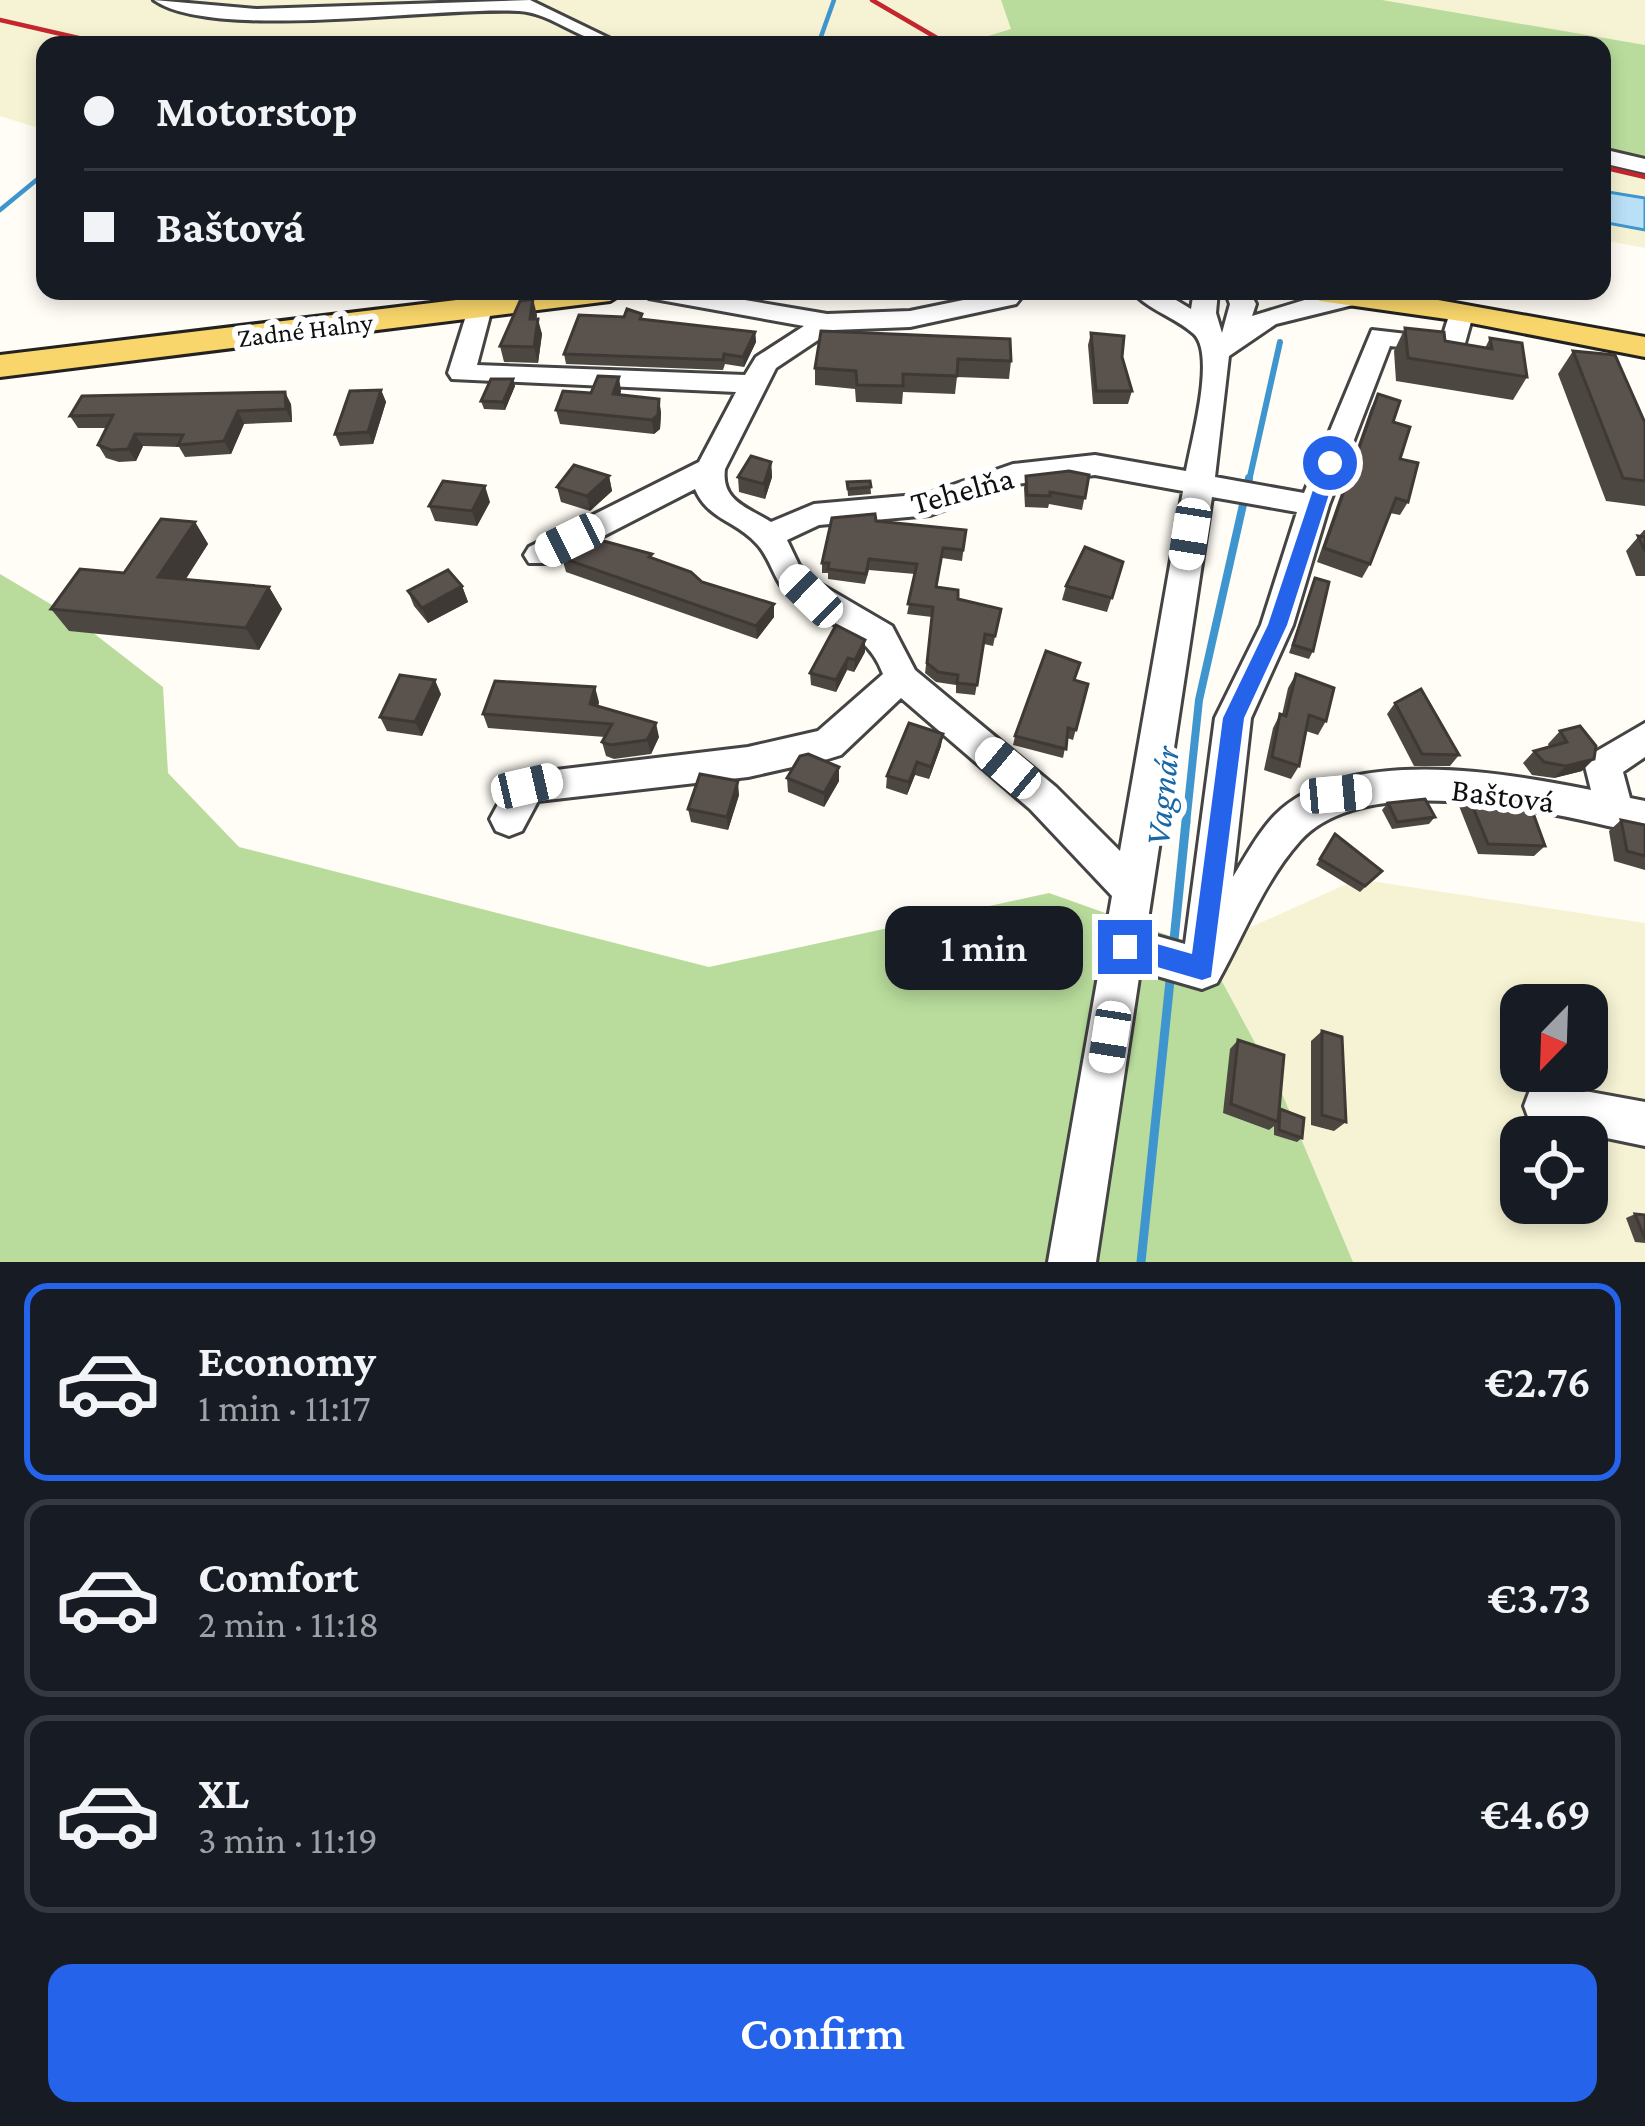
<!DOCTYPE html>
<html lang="en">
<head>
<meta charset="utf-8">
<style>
  body { margin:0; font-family:"Crimson Pro",serif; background:#242831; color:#f1f3f6; height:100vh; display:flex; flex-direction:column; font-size:45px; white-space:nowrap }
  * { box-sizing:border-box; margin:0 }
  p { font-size:39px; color:#9ea1a6 }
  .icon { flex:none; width:66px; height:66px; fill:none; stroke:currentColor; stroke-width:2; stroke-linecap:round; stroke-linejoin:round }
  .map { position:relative; height:1262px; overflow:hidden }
  .panel { display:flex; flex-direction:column; background:#171b24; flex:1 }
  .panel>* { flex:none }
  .guide { position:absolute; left:36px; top:36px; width:1575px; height:264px; border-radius:24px; box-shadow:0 6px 18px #0003; display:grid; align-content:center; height:264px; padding:0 48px; background:#171b24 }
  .needle { width:78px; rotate:203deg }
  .controls { position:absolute; left:1500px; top:984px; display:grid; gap:24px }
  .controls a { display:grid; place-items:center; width:108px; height:108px; border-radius:24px; background:#171b24; box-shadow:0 6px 18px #0003; font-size:60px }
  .end { position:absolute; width:54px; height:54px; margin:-27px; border:15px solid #2563eb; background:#fff; box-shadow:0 0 0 6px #fff }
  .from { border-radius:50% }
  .bubble { position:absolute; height:84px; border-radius:24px; background:#171b24; box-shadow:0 6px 18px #0003; font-size:39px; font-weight:600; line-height:84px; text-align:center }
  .car { position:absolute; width:36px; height:72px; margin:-36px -18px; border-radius:15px; box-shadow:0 0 9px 3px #0007; background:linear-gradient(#fff 24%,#345 0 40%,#fff 0 76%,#345 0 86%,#fff 0) }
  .guide b { display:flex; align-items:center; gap:42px; height:114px; font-size:45px }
  .guide b+b { border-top:3px solid #363941 }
  .guide i { width:30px; height:30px; background:#f1f3f6 }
  ul { padding:21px 0 0; list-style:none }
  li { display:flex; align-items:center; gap:36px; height:198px; margin:0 24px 18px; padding:0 24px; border:6px solid #363941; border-radius:24px }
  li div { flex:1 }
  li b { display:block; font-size:45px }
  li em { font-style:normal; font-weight:600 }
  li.current { border-color:#2563eb }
  li>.icon { width:108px; height:108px; stroke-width:1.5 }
  .primary-button { display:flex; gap:24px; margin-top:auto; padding:24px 48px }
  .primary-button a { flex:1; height:138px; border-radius:24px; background:#2563eb; color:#fff; font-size:48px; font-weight:600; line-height:138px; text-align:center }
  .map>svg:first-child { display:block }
  .farmland { fill:#f6f3d4; fill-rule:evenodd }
  .forest { fill:#b9dc9c }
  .water { fill:#b9e0f7; stroke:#3f96cf; stroke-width:3 }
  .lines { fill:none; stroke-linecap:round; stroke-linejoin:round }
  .stream-far3 { stroke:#3f96cf; stroke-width:4.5 }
  .stream-far2 { stroke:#3f96cf; stroke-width:6 }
  .stream-far1 { stroke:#3f96cf; stroke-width:8 }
  .stream { stroke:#3f96cf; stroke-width:9 }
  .minor-casing { stroke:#444; stroke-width:6 }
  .major-casing { stroke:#222; stroke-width:6 }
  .minor { fill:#fff; fill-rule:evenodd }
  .major { fill:#f9d66b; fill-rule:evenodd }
  .rail { stroke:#c4262e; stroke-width:4.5 }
  .wall { fill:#4d4742 }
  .shaded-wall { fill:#3f3936 }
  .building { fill:#5a524d; stroke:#3f3936; stroke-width:3 }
  .route { fill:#2563eb }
  .labels { text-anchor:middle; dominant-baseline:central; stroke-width:12; stroke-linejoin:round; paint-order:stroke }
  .far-street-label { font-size:27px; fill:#111; stroke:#fff }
  .street-label { font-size:33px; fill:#111; stroke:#fff }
  .water-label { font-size:36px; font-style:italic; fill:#1768a6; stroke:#fff }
</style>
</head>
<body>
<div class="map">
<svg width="1645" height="1262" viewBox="0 0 1645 1262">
  <rect width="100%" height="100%" fill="#fffdf5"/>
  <g class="farmland">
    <polygon points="0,0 1645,0 1645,248 1602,240 1602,45 45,45 45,130 0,116"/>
    <path d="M1358,879L1645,923V1262H1353L1281,1091L1204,948ZM1521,1005H1587V1071H1521ZM1521,1137H1587V1203H1521Z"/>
  </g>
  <g class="forest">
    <polygon points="1001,0 1382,0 1645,45 1645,157 1602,147 1602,45 965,43 1011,29"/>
    <polygon points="0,574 74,618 163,687 168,773 239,847 709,967 1049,893 1204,948 1281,1091 1353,1262 0,1262"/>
  </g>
  <polygon class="water" points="1602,191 1645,198 1645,230 1602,222"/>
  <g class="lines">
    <g class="stream-far3">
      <polyline points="818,45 834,0"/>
      <polyline points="0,210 45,173"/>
    </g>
    <polyline class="stream-far2" points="1249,481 1280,342"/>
    <polyline class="stream-far1" points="1186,824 1199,700 1249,478"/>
    <g class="stream">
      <polyline points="1173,950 1186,821"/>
      <polyline points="1141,1262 1171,971"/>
    </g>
    <g class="minor-casing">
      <g id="minor">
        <path d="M154,0L257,9L530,0L623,45C581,45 555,13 519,11C438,6 213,42 154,0Z"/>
        <polygon points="1602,149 1645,159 1645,173 1602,163"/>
        <path d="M637,291H692L827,314L910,311L1007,291L1020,299L1016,304L910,327L833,330L776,368L725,469C721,501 747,507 771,522L814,504L927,494L1013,464L1095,455L1186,471C1191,442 1216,355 1194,334C1175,317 1148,310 1132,291H1161L1191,309L1194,291H1218L1216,313L1222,333L1230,304L1225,291H1249L1256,304L1252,316L1321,295L1369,291V301L1276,324L1229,356L1215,477L1304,493L1372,330L1442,338L1452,306H1470L1474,311L1462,354L1390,346L1329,505L1293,625L1251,718L1233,877C1245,857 1258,833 1275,815C1345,745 1503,772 1591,790L1585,766L1590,755L1645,723V757L1623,772L1630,798L1645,801V835C1560,814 1367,766 1300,841C1264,881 1243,937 1217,983L1202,989L1140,971L1096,1262H1048L1112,896L1030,809L901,698L841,755L828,759L748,777L538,801L522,831L509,836L496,831L490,819L514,775L748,747L818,731L883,674C866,627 826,628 792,598C774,583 772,560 757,544C737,521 708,520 695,489L551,563H529L524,555L529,547L699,462L736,392L452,379L448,373L470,303L479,300L492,308L477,365L745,375L756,357L804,326L649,298ZM1095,475L1183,491L1120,851L1056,787L915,670L892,626L815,581L799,565L787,540L819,525L930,515L1016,484ZM1212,497L1297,512L1261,625L1215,718L1185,944L1146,933Z"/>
        <polygon points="1546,1084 1645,1102 1645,1146 1530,1122 1524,1106 1530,1090"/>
      </g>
    </g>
    <g class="major-casing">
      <g id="major">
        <polygon points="531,291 626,291 610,301 0,377 0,355"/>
        <polygon points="1304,291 1388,291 1645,337 1645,357 1461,321 1320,301"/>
      </g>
    </g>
    <use href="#minor" class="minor"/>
    <use href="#major" class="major"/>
    <g class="rail">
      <polyline points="872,0 949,45"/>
      <polyline points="0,20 109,45"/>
      <polyline points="1602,167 1645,177"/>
    </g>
  </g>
  <g class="wall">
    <polygon points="642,314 642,319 755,332 756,342 744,367 725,364 723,370 566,364 564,354 624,317"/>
    <polygon points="537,315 536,319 542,334 538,363 504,362 500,346"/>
    <polygon points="1405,328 1445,341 1485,348 1490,338 1527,377 1513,400 1396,381 1394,351"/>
    <polygon points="821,331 1011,361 1009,379 957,377 955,394 903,392 902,404 856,402 855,389 815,385 815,368"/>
    <polygon points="1091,333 1122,357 1132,391 1128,404 1093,404 1088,345"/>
    <polygon points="1573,351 1645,423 1645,506 1606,501 1558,374"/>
    <polygon points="513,379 515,386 505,410 484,409 481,401"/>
    <polygon points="381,390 386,402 373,444 340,446 335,434"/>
    <polygon points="621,391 620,395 659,399 661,413 660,429 654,434 560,424 556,410 591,393"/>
    <polygon points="1378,394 1393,422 1408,502 1400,515 1390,513 1370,564 1362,578 1317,562 1371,408"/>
    <polygon points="291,404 292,422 244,424 231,454 185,457 179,447 143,446 136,461 119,462 106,458 98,445 107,428 78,428 70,416"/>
    <polygon points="771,462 772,477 765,499 739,492 738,477"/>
    <polygon points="1089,475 1082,510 1049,504 1048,508 1025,507 1024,488 1026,476"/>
    <polygon points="609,476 612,491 590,511 561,502 557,487"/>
    <polygon points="870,481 871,494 848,496 847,482"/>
    <polygon points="490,502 477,526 435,521 429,506"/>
    <polygon points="876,521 966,530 962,561 942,558 937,587 958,599 1001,609 993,646 984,644 975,695 956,693 956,685 936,682 925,673 932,617 907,614 915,574 869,570 865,584 828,579 828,573 822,573 822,563"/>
    <polygon points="195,522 208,544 186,579 269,587 282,609 259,650 69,631 51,609 124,573"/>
    <polygon points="1644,530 1645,530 1645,576 1636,576 1626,551"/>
    <polygon points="652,554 652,558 774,617 757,639 566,572 562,558"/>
    <polygon points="1123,562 1107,612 1062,600 1066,586"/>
    <polygon points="1315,578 1313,651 1309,659 1289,653"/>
    <polygon points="462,586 468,602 428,623 414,606 408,591"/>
    <polygon points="865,652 854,672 847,670 836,692 811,685 810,673"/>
    <polygon points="1296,674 1326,721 1318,735 1306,731 1299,766 1291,779 1264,770 1273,728 1280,714 1282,715 1288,688"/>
    <polygon points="1074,680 1088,684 1073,740 1067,738 1063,758 1013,745 1015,736"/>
    <polygon points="441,694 422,736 387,731 380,717"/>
    <polygon points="599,702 598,707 659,737 651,754 614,759 606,756 602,742 605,737 488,728 483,714"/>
    <polygon points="1395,703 1459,755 1450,766 1414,766 1387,714"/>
    <polygon points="1580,726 1582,771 1554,778 1532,775 1523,763 1534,751 1549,747 1548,744 1560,731"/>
    <polygon points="941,746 929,779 915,775 907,795 886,788 887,776"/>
    <polygon points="787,778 839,781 824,807 788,792"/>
    <polygon points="739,795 728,830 691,822 688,809"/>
    <polygon points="1468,795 1545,846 1534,856 1478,854 1459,806"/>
    <polygon points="1388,803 1435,817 1429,824 1392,829 1382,810"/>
    <polygon points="1621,820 1645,825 1645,870 1614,861 1609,831"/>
    <polygon points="1335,834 1382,871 1360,892 1316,865"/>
    <polygon points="1322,1031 1346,1122 1334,1131 1311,1125 1311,1041"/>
    <polygon points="1238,1040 1279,1110 1302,1138 1297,1142 1274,1135 1274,1126 1269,1130 1223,1113 1230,1049"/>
    <polygon points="1635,1214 1645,1215 1645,1243 1635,1242 1626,1218"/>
  </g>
  <g class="shaded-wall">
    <polygon points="533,299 537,315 534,335 530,319"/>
    <polygon points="538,319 542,334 538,363 534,347"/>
    <polygon points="755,332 756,342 744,367 743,357"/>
    <polygon points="619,377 621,391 616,408 613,394"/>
    <polygon points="513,379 515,386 505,410 503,402"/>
    <polygon points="381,390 386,402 373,444 368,432"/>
    <polygon points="285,392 291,404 292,422 286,409"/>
    <polygon points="659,399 661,413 660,429 654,434 652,420"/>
    <polygon points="238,411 244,424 231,454 224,441"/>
    <polygon points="135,434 143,446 136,461 128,449"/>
    <polygon points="771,462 772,477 765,499 764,484"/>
    <polygon points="609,476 612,491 590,511 587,496"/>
    <polygon points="485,486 490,502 477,526 472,511"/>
    <polygon points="195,522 208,544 173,598 158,577"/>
    <polygon points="462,586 468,602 428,623 422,608"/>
    <polygon points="269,587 282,609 259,650 246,628"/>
    <polygon points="774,604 774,617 757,639 756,626"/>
    <polygon points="865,640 865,652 854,672 855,660"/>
    <polygon points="848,658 847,670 836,692 836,680"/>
    <polygon points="435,680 441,694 422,736 415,722"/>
    <polygon points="595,687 599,702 594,719 590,704"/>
    <polygon points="656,723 659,737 651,754 647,740"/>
    <polygon points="943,734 941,746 929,779 931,767"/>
    <polygon points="1594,759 1582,771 1554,778 1566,766"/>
    <polygon points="917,762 915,775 907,795 909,782"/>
    <polygon points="839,767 839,781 824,807 824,793"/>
    <polygon points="738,781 739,795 728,830 727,817"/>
  </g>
  <g class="building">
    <polygon points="533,299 530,319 538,319 534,347 500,346 520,301"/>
    <polygon points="627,309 642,314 640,319 755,332 743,357 724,354 723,360 564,354 579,315 624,317"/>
    <polygon points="1405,328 1444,332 1445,341 1492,349 1490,338 1522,343 1527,377 1408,358"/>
    <polygon points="821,331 1010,339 1011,361 958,359 957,376 903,374 903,386 857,385 856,371 815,368"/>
    <polygon points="1091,333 1124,336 1122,357 1132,391 1096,391"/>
    <polygon points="1573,351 1615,355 1645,423 1645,481 1623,478"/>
    <polygon points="598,376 619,377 613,394 659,399 658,415 652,420 556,410 563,391 591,393"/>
    <polygon points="491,379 513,379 503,402 481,401"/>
    <polygon points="381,390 368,432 335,434 350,391"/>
    <polygon points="285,392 286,409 238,411 224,441 178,445 183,435 135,434 128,449 111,450 98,445 113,415 70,416 82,396"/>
    <polygon points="1378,394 1400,401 1393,422 1410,427 1400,459 1418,463 1408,502 1396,498 1370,564 1324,548"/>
    <polygon points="751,456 771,462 764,484 738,477"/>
    <polygon points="574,465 609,476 587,496 557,487"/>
    <polygon points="1069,471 1089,475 1085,498 1050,492 1050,496 1027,495 1026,476"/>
    <polygon points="443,481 485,486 472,511 429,506"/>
    <polygon points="870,481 871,487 848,489 847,482"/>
    <polygon points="875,514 876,521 966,530 963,550 943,548 936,587 958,590 958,599 1001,609 995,636 985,634 977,685 957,683 958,675 938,672 927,663 933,607 908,604 917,564 869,559 866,574 828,569 829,563 822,563 832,518"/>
    <polygon points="161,519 195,522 158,577 269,587 246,628 51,609 80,569 124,573"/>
    <polygon points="585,536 652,554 649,557 691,572 702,582 774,604 756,626 562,558"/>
    <polygon points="1638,536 1645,537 1645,551"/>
    <polygon points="1085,547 1123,562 1112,598 1066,586"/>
    <polygon points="448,570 462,586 422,608 408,591"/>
    <polygon points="1315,578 1329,582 1313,651 1293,645"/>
    <polygon points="836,625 865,640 855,660 848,658 836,680 810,673"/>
    <polygon points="1046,651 1080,663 1074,680 1088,684 1076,730 1068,728 1066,749 1015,736"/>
    <polygon points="1296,674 1334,688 1326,721 1309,715 1299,766 1272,757 1280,714 1286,716"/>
    <polygon points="400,675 435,680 415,722 380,717"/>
    <polygon points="495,681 595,687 590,704 656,723 647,740 610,745 602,742 612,724 483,714"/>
    <polygon points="1421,689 1459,755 1422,754 1395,703"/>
    <polygon points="909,723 943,734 931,767 917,762 909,782 887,776"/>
    <polygon points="1580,726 1596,746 1594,759 1566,766 1544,762 1534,751 1567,742 1560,731"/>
    <polygon points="808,754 839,767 824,793 787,778 800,756"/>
    <polygon points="700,774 738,781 727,817 688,809"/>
    <polygon points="1468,795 1529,802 1545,846 1488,844"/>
    <polygon points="1425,799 1435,817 1397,822 1388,803"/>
    <polygon points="1621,820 1645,825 1645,856 1627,851"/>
    <polygon points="1335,834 1382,871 1365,886 1320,859"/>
    <polygon points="1322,1031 1342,1037 1346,1122 1322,1115"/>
    <polygon points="1238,1040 1284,1055 1278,1122 1231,1104"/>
    <polygon points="1280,1109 1304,1118 1302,1138 1279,1130"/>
    <polygon points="1635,1214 1645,1215 1645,1239"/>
  </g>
  <polygon class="route" points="1330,457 1339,463 1287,625 1244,718 1211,977 1202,980 1116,955 1113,947 1125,935 1192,954 1223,718 1268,625 1322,463"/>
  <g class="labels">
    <g class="far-street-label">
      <text transform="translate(305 330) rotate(-7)">Zadné Halny</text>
    </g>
    <g class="street-label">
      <text transform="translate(962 490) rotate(-15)">Tehelňa</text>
      <text transform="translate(1503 795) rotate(7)">Baštová</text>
    </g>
    <g class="water-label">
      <text transform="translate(1162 796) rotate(-84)">Vagnár</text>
    </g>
  </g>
</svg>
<div class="controls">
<a><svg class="needle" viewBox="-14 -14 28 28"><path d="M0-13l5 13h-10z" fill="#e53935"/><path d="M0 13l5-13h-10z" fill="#9ea1a6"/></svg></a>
<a><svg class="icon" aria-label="locate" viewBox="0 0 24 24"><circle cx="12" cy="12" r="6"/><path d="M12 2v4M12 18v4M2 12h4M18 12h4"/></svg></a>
</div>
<i class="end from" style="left:1330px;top:463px"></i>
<i class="end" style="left:1125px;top:947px"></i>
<div class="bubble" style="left:885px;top:906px;width:198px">1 min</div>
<i class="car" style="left:1190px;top:534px;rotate:189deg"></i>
<i class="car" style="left:570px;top:540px;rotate:244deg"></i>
<i class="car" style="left:811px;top:596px;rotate:314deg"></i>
<i class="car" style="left:1008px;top:768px;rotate:310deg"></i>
<i class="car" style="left:527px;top:786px;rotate:77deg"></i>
<i class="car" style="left:1336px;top:794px;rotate:85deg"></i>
<i class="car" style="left:1110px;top:1037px;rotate:189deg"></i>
<div class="guide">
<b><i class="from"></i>Motorstop</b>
<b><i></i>Baštová</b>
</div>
</div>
<section class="panel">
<ul>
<li class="current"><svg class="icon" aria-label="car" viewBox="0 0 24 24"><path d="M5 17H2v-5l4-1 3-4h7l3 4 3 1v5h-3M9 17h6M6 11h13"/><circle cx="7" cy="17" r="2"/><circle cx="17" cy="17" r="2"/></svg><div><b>Economy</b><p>1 min · 11:17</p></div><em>€2.76</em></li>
<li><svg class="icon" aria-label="car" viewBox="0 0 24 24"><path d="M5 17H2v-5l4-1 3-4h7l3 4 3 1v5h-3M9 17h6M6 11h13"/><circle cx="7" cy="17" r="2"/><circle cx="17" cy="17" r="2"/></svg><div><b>Comfort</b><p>2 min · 11:18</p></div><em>€3.73</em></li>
<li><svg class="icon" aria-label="car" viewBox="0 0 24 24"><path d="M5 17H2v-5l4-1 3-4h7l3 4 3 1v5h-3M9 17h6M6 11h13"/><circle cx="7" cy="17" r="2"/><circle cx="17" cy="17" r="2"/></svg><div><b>XL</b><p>3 min · 11:19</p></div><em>€4.69</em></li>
</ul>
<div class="primary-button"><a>Confirm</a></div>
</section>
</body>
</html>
